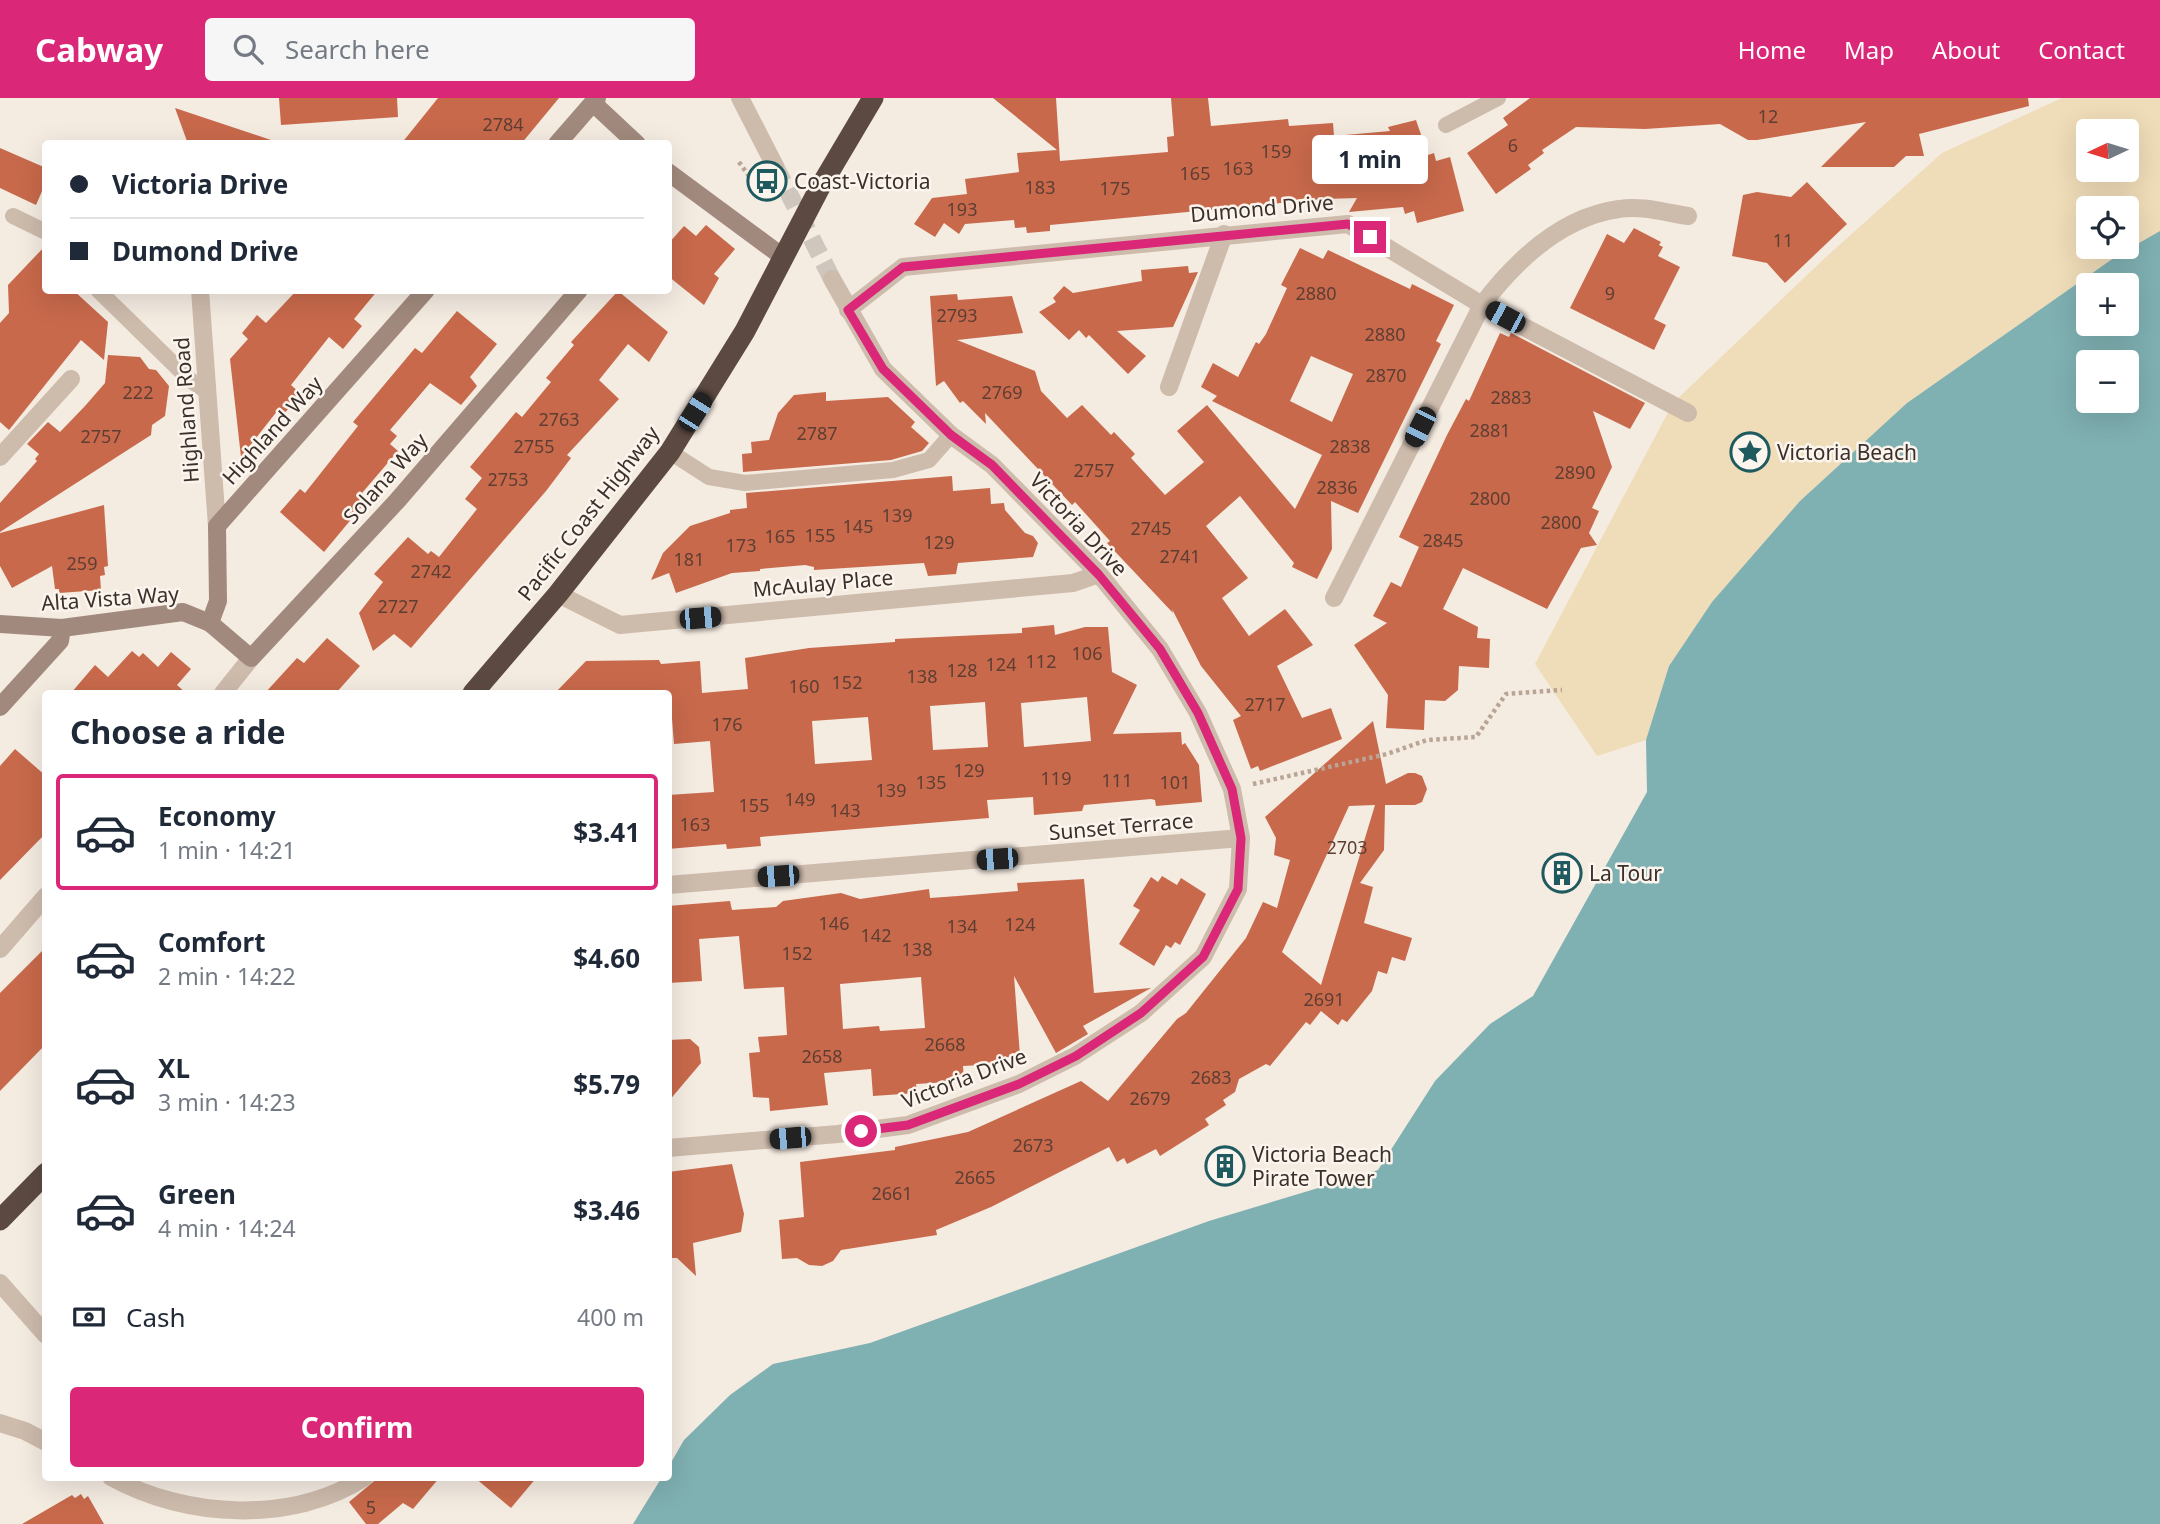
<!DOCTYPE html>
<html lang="en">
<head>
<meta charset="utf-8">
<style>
  body { margin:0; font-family:"Noto Sans",sans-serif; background:#f6f6f7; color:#1f2937; height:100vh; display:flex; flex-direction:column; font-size:26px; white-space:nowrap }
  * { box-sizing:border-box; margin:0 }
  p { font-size:23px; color:#747a83 }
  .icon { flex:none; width:38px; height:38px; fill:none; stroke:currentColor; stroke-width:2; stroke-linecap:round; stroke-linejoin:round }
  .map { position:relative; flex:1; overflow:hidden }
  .details { position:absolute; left:42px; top:592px; width:630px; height:791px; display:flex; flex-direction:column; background:#fff; border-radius:7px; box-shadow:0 7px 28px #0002 }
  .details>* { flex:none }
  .banner { position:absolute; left:42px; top:42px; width:630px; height:154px; border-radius:7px; box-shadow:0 7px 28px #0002; display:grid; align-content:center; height:154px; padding:0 28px; background:#fff }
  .needle { width:46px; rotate:266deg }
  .buttons { position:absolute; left:2076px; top:21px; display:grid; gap:14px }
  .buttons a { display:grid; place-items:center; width:63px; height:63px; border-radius:7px; background:#fff; box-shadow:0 7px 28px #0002; font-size:35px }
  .end { position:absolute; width:32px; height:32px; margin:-16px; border:9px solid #db2777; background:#fff; box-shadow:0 0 0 4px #fff }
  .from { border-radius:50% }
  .bubble { position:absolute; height:49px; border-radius:7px; background:#fff; box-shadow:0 7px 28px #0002; font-size:23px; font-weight:700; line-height:49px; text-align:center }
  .car { position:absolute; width:21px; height:42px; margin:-21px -10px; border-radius:9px; box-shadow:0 0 5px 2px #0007; background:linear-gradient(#222 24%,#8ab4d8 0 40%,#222 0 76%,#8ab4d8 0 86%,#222 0) }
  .banner b { display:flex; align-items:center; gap:24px; height:66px; font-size:26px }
  .banner b+b { border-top:2px solid #e0e1e3 }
  .banner i { width:18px; height:18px; background:#1f2937 }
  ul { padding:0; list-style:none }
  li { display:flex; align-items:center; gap:21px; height:116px; margin:0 14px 10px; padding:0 14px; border:4px solid transparent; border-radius:7px }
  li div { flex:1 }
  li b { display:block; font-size:26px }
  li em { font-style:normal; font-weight:700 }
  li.on { border-color:#db2777 }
  li>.icon { width:63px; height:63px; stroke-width:1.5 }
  h2 { padding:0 28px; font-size:32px; line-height:84px }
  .pay { display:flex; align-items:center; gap:18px; height:77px; padding:0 28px; font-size:26px }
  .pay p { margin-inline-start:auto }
  .button { display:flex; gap:14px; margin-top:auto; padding:14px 28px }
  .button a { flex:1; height:80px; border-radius:7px; background:#db2777; color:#fff; font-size:28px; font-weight:700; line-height:80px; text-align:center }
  header { display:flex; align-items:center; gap:42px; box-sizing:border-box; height:98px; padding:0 35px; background:#db2777; color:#fff }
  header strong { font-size:33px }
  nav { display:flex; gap:38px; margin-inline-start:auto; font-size:24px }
  .search { width:490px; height:63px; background:#f6f6f7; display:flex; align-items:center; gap:18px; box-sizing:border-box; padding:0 24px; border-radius:7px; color:#747a83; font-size:26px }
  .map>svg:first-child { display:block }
  .sand { fill:#efdcb8; fill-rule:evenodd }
  .water { fill:#7fb0b2; fill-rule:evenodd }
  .building { fill:#c8694b; fill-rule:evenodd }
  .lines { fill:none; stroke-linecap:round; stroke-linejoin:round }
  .street-tunnel { stroke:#cfc6bd; stroke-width:18; stroke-dasharray:18 9; stroke-linecap:butt }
  .path { stroke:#b9a596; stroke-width:4.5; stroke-dasharray:3.5 3.5; stroke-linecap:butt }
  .lane { stroke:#cdbbac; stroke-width:16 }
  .street { stroke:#cdbbac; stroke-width:18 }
  .secondary { stroke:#a18a7d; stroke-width:18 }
  .highway { stroke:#5c4a42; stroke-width:21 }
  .route { stroke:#db2777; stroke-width:9 }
  .labels { text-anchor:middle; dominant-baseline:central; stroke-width:5; stroke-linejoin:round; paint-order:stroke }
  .number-label { font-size:18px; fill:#5e3e33 }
  .poi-label { font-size:21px; fill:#3b302b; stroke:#fbf5ee; text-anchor:start }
  .street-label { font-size:21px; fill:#3b302b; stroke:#fbf5ee }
</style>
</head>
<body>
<header>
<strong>Cabway</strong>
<div class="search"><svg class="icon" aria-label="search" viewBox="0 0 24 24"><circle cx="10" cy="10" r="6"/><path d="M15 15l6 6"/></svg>Search here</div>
<nav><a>Home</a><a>Map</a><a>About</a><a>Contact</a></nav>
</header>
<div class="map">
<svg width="2160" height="1426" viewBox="0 0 2160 1426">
  <rect width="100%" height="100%" fill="#f4ebe1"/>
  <path class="sand" d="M2062,0H2160V133L2118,157L1907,305L1800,403L1712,504L1669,568L1646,642L1597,658L1535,566L1673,305L1826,159L1942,55ZM2088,33H2126V72H2088ZM2088,110H2126V149H2088Z"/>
  <path class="water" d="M2160,133V1426H633L662,1379H668L669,1368L684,1342L730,1297L773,1266L870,1245L1209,1123L1378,1072L1435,983L1490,926L1533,898L1647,694L1646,642L1669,568L1712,504L1800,403L1907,305L2118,157ZM2088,187H2126V226H2088ZM2088,264H2126V303H2088Z"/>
  <g class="building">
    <polygon points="279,0 397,0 398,19 281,27"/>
    <polygon points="438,0 559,0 521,46 401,46"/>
    <polygon points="993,0 1056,0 1060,63 1168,54 1167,39 1174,38 1171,0 1208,0 1211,28 1288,21 1289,28 1333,25 1334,38 1390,33 1388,29 1416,22 1428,57 1434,55 1436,63 1450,59 1464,113 1417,125 1414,113 1405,116 1403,109 1349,114 1357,100 1324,101 1050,127 1050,133 1027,135 1026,129 1015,130 1014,122 965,126 959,136 944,125 935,139 914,126 932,100 967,96 965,81 1019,74 1017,55 1057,52"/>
    <polygon points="1530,0 2028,0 2029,8 1919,36 1924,58 1906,58 1894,69 1821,69 1866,24 1757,42 1748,42 1720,26 1645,31 1576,29 1542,52 1544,55 1528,67 1531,71 1496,96 1467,55 1508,27 1503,20"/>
    <polygon points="175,10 271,42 270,46 188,46"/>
    <polygon points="0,50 46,70 46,84 36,107 0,90"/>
    <polygon points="1807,84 1847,126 1785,185 1767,165 1732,158 1743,97 1757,94 1791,99"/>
    <polygon points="706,127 735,151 714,176 719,180 704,207 668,178 668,146 684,128 696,138"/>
    <polygon points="1634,130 1661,144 1659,147 1663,149 1658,158 1680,169 1654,221 1666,227 1654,252 1570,210 1607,136 1624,145"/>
    <polygon points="46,147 46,192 73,192 108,224 104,262 81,242 9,332 0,324 0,225 9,215 8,187"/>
    <path d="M1300,150L1323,161L1328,152L1410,191L1412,186L1454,207L1436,243L1441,246L1358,415L1331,403L1332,451L1317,481L1292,469L1294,465L1240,398L1206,428L1248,480L1222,500L1249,538L1285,511L1313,547L1277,568L1302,620L1331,610L1342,641L1260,673L1258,668L1251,671L1233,622L1241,618L1201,568L1172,511L1173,515L1107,445L1110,443L1075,404L1072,407L985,315L986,326L963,303L960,305L944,283L936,288L930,198L957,196L958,202L1012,198L1023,235L957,242L1035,273L1041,293L1067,320L1082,307L1111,337L1114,334L1135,356L1131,360L1165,397L1204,364L1177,333L1207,307L1295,411L1322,357L1212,303L1217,298L1201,289L1213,265L1238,279L1256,244L1259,246L1266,236L1287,190L1281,187ZM1311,258L1353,276L1332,324L1290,303Z"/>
    <polygon points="1188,168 1189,175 1198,174 1173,229 1117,233 1146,258 1128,276 1089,237 1086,240 1079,232 1069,242 1039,214 1056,204 1053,200 1064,188 1073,195 1142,183 1141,172"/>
    <polygon points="297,192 378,192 354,221 362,228 343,251 329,239 291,287 301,296 283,317 278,312 241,359 230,261 248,241 242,235 257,217 266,225"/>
    <polygon points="618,193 668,234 649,264 628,246 599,282 619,301 567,357 571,360 546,393 411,550 394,536 373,553 359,515 383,484 374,476 408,439 428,456 431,453 439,459 477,411 465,401 482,380 470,369 516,314 522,319 551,284 546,280 574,247 571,244"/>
    <polygon points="457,213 497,246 470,279 477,288 461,307 430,285 390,332 397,338 390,346 398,353 362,395 368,401 324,454 280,414 300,391 305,395 358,328 353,324 415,250 422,255"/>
    <polygon points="1500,235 1509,239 1511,235 1645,305 1630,331 1593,313 1612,369 1592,410 1599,413 1589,435 1597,447 1581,450 1547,511 1463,470 1443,511 1478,529 1477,540 1490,541 1489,570 1459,568 1458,592 1445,603 1425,602 1424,632 1386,630 1388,597 1354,547 1387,525 1373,518 1391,484 1401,489 1419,449 1399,439 1447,337 1466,301 1469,303"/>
    <polygon points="108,257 140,259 149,271 156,272 169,288 165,318 152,327 151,337 0,434 0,405 37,363 35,361 39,356 27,346 48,324 60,334 85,308 105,285"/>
    <polygon points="826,294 826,303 888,299 915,324 911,329 929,345 922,353 891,362 743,374 742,356 752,355 751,344 769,342 778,315 794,297"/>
    <polygon points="952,378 953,393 990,390 991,406 1004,405 1005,412 1025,435 1033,438 1038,445 1033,459 958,465 956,476 928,478 924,465 814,472 814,469 805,467 760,471 760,473 732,475 676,495 669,475 651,482 663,455 690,428 730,415 730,412 747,410 746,395"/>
    <polygon points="104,407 108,468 104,469 105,477 100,478 101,492 59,495 59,491 55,491 52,468 12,490 0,468 0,435"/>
    <path d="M1054,527L1055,537L1085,529H1108L1112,574L1137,587L1113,636L1181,634L1182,647L1185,645L1199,667L1202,704L1156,708L1155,702L1151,701L1084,707L1082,713L1034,717L1033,699L987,702L989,720L760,739L761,748L727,751L726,746L668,751V697L714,694L710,643L674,646L670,595H555L586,563L659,562L661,566L700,563L702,595L748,591L745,560L809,550L895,544V541L1022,535V530ZM1087,599L1091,643L1024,649L1021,605ZM985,604L988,649L933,652L930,608ZM868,619L872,662L815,666L812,623Z"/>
    <polygon points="327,540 360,568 336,595 265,595 297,560 304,565"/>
    <polygon points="132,553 139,559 143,555 158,569 171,554 191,571 177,587 186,595 71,595 95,567 108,579"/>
    <path d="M1373,623L1386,686L1408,675H1415L1422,678L1427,691L1422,704L1415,707H1385L1384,752L1360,785L1373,789L1364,825L1412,840L1405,863L1392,859L1387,876L1378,873L1372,893L1347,924L1342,921L1338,927L1321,913L1310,927L1306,924L1270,968L1266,966L1239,981L1235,994L1223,1002L1226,1007L1205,1021L1209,1027L1160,1058L1156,1051L1127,1066L1124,1060L1117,1064L1109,1049L991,1109L936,1132L937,1137L841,1152L833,1163L822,1168L809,1167L797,1160L782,1161L779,1122L804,1119L800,1064L895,1052V1049L968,1034L1081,983L1108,1003L1177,921L1186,915L1246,840L1263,804L1277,810L1290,762L1274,757L1276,740L1265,719ZM1375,707L1352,783L1321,887L1282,854L1349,708Z"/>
    <polygon points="15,651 46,678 46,735 0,782 0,668"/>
    <polygon points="1162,778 1177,787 1181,780 1206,796 1180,847 1175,844 1171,850 1166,847 1154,868 1119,846 1140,812 1133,808 1151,779 1158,784"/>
    <path d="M1084,781L1094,895L1151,890L1083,928L1088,936L1056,955L1014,878L1020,958L998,960L999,966L963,968L964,983L916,986L917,995L873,998L871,971L824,975L828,1007L770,1013L769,1000L753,999L749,955L760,954L758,939L787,937L784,889L744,891L739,838L699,841L702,883L668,885V808L730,803L732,812L776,809L783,803L841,795L860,801L929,791L930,800L958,798L1018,793L1017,785ZM921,879L925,930L880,933L879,928L843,931L840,886Z"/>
    <polygon points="46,849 46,946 0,993 0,895"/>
    <polygon points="690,941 699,949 701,965 668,1004 668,942"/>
    <polygon points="732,1066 744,1116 741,1134 693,1145 696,1178 677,1160 668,1160 668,1074"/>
    <polygon points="379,1379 440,1379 413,1411 403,1405 378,1426 366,1426 349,1404"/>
    <polygon points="474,1379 537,1379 511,1410"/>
    <polygon points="81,1396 84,1401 88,1398 104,1426 22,1426 72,1397 75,1400"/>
  </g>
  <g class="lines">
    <polyline class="street-tunnel" points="775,68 832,181"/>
    <g class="path">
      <polyline points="739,64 763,98"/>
      <polyline points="1253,686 1387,656 1427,642 1476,639 1506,596 1562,592"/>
    </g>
    <g class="lane">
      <polyline points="1446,27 1498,0"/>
      <polyline points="13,118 46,134"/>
      <polyline points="98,192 190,282 208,294"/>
      <polyline points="670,354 709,379 745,385 893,372 929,362 951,337"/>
    </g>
    <g class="street">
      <polyline points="740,0 775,68"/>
      <polyline points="200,192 217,428"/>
      <polyline points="848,212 903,169 1348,126 1482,207 1688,315"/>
      <polyline points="1169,289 1224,136"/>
      <polyline points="0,359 71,281"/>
      <polyline points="558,496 620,527 1073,485 1099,476"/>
      <path d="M1334,500L1482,207C1516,162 1561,119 1619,111C1642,107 1666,115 1688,118"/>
      <polyline points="223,595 251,560"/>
      <polyline points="668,787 1241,740"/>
      <polyline points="0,851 46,798"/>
      <polyline points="668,1050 838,1036 908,1027 1019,986 1075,958 1141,915 1203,859 1238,791 1241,740 1232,691 1198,615 1160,551 1099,476 992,367 951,337 883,271 832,181"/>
      <polyline points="0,1185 46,1237"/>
      <polyline points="0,1325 25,1333 46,1344"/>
      <path d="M111,1379C186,1421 293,1426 365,1379"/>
    </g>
    <g class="secondary">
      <polyline points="593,5 637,46"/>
      <polyline points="557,46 597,0"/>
      <polyline points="668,74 783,159"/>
      <polyline points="210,525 218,503 217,428 426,192"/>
      <polyline points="0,526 62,530 183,514 210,525 251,560 397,403 579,192"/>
      <polyline points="0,609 60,543 62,530"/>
    </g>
    <g class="highway">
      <polyline points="473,595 558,496 670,354 745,233 819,91 873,0"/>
      <polyline points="0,1122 46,1075"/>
    </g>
  </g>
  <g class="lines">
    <polyline class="route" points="861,1033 908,1027 1019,986 1076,958 1141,915 1203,859 1238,791 1241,740 1232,691 1198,615 1160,551 1099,477 992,367 951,337 883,271 848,212 903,169 1348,126 1370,139"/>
  </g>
  <defs>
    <g id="bus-ring" transform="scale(2.0125)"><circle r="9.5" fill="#fbf5ee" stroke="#1f5a5e" stroke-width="1.5"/><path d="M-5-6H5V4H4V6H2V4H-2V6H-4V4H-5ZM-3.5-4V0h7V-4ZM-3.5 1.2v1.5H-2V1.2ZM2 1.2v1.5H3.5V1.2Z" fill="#1f5a5e"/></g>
    <g id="sight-ring" transform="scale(2.0125)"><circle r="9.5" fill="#fbf5ee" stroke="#1f5a5e" stroke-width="1.5"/><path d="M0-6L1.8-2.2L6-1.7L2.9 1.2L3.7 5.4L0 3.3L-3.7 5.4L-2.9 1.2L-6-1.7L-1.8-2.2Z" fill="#1f5a5e"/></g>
    <g id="building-ring" transform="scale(2.0125)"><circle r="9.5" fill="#fbf5ee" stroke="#1f5a5e" stroke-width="1.5"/><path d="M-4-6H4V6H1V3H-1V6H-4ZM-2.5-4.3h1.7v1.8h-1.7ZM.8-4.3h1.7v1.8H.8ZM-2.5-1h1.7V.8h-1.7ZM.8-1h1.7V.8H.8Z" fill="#1f5a5e"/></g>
  </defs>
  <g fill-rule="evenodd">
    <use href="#bus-ring" x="767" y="83"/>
    <use href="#sight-ring" x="1750" y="354"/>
    <use href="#building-ring" x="1562" y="775"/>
    <use href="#building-ring" x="1225" y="1068"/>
  </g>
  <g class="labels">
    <g class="number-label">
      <text x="1768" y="18">12</text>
      <text x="503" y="26">2784</text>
      <text x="1513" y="47">6</text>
      <text x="1276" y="53">159</text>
      <text x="1238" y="70">163</text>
      <text x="1195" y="75">165</text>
      <text x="1040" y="89">183</text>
      <text x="1115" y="90">175</text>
      <text x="962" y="111">193</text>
      <text x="1783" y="142">11</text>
      <text x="1316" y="195">2880</text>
      <text x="1610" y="195">9</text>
      <text x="957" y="217">2793</text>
      <text x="1385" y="236">2880</text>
      <text x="1386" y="277">2870</text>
      <text x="138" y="294">222</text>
      <text x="1002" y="294">2769</text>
      <text x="1511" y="299">2883</text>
      <text x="559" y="321">2763</text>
      <text x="1490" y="332">2881</text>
      <text x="817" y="335">2787</text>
      <text x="101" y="338">2757</text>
      <text x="534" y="348">2755</text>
      <text x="1350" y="348">2838</text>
      <text x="1094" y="372">2757</text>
      <text x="1575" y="374">2890</text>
      <text x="508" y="381">2753</text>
      <text x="1337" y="389">2836</text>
      <text x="1490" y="400">2800</text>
      <text x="897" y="417">139</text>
      <text x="1561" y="424">2800</text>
      <text x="858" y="428">145</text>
      <text x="1151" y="430">2745</text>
      <text x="820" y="437">155</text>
      <text x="780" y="438">165</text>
      <text x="1443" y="442">2845</text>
      <text x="939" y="444">129</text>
      <text x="741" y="447">173</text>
      <text x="1180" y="458">2741</text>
      <text x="689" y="461">181</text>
      <text x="82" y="465">259</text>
      <text x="431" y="473">2742</text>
      <text x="398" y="508">2727</text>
      <text x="1087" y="555">106</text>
      <text x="1041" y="563">112</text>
      <text x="1001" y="566">124</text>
      <text x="962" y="572">128</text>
      <text x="922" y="578">138</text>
      <text x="847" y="584">152</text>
      <text x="804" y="588">160</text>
      <text x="1265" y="606">2717</text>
      <text x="727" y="626">176</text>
      <text x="969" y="672">129</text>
      <text x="1056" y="680">119</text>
      <text x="1117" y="682">111</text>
      <text x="931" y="684">135</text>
      <text x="1175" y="684">101</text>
      <text x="891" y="692">139</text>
      <text x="800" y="701">149</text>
      <text x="754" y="707">155</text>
      <text x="845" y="712">143</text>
      <text x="695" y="726">163</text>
      <text x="1347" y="749">2703</text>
      <text x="834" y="825">146</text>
      <text x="1020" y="826">124</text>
      <text x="962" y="828">134</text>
      <text x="876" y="837">142</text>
      <text x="917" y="851">138</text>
      <text x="797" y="855">152</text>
      <text x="1324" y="901">2691</text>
      <text x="945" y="946">2668</text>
      <text x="822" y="958">2658</text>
      <text x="1211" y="979">2683</text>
      <text x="1150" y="1000">2679</text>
      <text x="1033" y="1047">2673</text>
      <text x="975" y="1079">2665</text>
      <text x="892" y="1095">2661</text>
      <text x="371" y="1409">5</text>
    </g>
    <g class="poi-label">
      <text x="794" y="83">Coast-Victoria</text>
      <text x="1777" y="354">Victoria Beach</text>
      <text x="1589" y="775">La Tour</text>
      <text x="1252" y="1056">Victoria Beach<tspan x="1252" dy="24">Pirate Tower</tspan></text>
    </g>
    <g class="street-label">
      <text transform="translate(1262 110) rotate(-5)">Dumond Drive</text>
      <text transform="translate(186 312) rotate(-94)">Highland Road</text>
      <text transform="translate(272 332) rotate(-48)">Highland Way</text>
      <text transform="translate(385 380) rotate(-48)">Solana Way</text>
      <text transform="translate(588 415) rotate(-52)">Pacific Coast Highway</text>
      <text transform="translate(1079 426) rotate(47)">Victoria Drive</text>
      <text transform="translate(823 485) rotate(-5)">McAulay Place</text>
      <text transform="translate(110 500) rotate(-4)">Alta Vista Way</text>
      <text transform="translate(1121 728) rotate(-5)">Sunset Terrace</text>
      <text transform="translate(964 980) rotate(-21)">Victoria Drive</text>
    </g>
  </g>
</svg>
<div class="buttons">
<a><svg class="needle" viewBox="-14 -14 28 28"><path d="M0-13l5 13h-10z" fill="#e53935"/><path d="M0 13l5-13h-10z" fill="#747a83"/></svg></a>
<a><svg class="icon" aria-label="locate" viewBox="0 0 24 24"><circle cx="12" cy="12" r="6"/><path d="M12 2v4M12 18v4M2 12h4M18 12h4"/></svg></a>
<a>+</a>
<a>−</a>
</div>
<i class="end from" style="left:861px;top:1033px"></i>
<i class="end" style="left:1370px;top:139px"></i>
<div class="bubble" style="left:1312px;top:37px;width:116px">1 min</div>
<i class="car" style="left:1505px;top:219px;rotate:298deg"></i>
<i class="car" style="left:695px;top:314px;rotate:32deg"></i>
<i class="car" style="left:1420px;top:329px;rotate:207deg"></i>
<i class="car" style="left:700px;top:520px;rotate:85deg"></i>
<i class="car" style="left:997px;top:761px;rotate:266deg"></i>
<i class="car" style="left:778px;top:778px;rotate:266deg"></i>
<i class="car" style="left:790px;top:1040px;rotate:265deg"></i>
<div class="banner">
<b><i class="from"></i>Victoria Drive</b>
<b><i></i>Dumond Drive</b>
</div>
<section class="details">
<h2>Choose a ride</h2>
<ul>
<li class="on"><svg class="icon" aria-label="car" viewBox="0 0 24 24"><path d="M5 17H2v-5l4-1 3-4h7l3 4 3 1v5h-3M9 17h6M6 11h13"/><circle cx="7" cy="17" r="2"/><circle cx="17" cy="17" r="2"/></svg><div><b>Economy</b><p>1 min · 14:21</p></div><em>$3.41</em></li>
<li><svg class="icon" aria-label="car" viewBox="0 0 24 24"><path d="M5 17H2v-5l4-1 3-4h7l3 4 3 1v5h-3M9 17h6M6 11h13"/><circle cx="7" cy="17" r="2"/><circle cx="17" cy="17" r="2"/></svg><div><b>Comfort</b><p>2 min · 14:22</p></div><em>$4.60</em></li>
<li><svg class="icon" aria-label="car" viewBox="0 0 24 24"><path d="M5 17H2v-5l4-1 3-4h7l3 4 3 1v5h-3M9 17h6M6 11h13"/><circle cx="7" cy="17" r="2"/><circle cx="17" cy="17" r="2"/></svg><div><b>XL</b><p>3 min · 14:23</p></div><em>$5.79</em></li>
<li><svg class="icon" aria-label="car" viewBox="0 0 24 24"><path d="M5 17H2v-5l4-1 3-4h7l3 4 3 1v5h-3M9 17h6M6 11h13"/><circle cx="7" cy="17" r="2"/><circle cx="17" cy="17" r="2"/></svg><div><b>Green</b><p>4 min · 14:24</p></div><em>$3.46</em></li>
</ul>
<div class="pay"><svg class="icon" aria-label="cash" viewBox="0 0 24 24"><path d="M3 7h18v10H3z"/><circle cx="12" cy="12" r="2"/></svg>Cash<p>400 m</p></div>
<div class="button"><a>Confirm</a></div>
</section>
</div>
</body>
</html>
